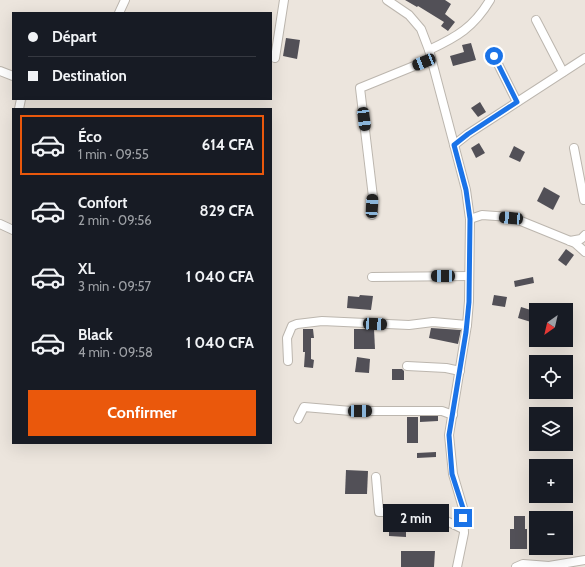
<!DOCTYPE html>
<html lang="fr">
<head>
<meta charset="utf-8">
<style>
  body { margin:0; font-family:Cabin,sans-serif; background:#20242c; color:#f1f3f6; height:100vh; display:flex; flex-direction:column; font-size:15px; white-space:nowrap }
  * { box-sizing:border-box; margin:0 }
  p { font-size:13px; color:#9ea1a6 }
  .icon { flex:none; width:22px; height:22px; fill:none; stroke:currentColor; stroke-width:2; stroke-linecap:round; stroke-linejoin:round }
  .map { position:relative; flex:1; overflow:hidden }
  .sheet { position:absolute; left:12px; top:108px; width:260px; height:336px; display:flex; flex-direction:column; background:#171b24; border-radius:0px; box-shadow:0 4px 16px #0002 }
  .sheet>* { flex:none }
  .banner { position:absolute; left:12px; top:12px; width:260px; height:88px; border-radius:0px; box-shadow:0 4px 16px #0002; display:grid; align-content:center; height:88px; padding:0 16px; background:#171b24 }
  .needle { width:26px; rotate:214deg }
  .controls { position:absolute; left:529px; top:303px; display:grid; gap:8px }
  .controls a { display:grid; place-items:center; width:44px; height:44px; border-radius:0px; background:#171b24; box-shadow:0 4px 16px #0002; font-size:20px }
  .end { position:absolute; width:18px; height:18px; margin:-9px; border:5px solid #1a73e8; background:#fff; box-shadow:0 0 0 2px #fff }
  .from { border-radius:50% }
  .bubble { position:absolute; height:28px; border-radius:0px; background:#171b24; box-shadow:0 4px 16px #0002; font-size:13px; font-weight:700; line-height:28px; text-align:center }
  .car { position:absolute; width:12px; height:24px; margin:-12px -6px; border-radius:5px; box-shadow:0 0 3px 1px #0007; background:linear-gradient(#222 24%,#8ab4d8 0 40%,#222 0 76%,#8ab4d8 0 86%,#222 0) }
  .banner b { display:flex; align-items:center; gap:14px; height:38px; font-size:15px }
  .banner b+b { border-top:1px solid #363941 }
  .banner i { width:10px; height:10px; background:#f1f3f6 }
  ul { padding:7px 0 0; list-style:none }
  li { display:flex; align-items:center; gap:12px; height:60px; margin:0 8px 6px; padding:0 8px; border:2px solid transparent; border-radius:0px }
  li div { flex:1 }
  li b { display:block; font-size:15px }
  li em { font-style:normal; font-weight:700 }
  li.active { border-color:#ea580c }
  li>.icon { width:36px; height:36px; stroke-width:1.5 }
  .cta { display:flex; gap:8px; margin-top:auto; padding:8px 16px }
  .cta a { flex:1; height:46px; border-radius:0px; background:#ea580c; color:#fff; font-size:16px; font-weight:700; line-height:46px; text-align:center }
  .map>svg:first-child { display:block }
  .building { fill:#525057 }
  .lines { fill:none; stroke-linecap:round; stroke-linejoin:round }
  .minor-casing { stroke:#bcb6ae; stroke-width:10 }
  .minor { stroke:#fff; stroke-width:8 }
  .route { stroke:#1a73e8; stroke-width:5 }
</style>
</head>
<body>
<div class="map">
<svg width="585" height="567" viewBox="0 0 585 567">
  <rect width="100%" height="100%" fill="#ece5dd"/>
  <g class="building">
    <polygon points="405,0 445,0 451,4 445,14 455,22 448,31 441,26 444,22 418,6 417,7"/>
    <polygon points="286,38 300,40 297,59 283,56"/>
    <polygon points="471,43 476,60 453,66 450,56 464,52 462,45"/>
    <polygon points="480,102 486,112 478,117 471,108"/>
    <polygon points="479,143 485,153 476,158 471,148"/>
    <polygon points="514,146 525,152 520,162 509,157"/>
    <polygon points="544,187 560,196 553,210 537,201"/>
    <polygon points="566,249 574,255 566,266 558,260"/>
    <polygon points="533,277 534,283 515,287 514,281"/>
    <polygon points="360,295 373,296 371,310 347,308 348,296 359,297"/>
    <polygon points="494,295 507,297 505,307 492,305"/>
    <polygon points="521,307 534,311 531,322 518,318"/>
    <polygon points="431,328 461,330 458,344 429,338"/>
    <polygon points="303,329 313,329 314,338 311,338 311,359 314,360 313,368 304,367 305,352 303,352"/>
    <polygon points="354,329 374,329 375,349 354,349"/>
    <polygon points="357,357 370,359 369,373 355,372"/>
    <polygon points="392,369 402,369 404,371 404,380 392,380"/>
    <polygon points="420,416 438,416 438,421 420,422"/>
    <rect x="407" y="417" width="11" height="26"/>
    <polygon points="436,452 436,457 417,458 417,453"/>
    <polygon points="346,470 368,471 367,494 345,494"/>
    <polygon points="514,516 525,516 525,529 527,529 527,549 510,549 510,529 514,529"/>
    <polygon points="389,520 406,520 406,537 389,536"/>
    <polygon points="401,551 435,551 434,567 401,567"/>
  </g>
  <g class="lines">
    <g class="minor-casing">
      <g id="minor">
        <polyline points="387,0 409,15 421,29 429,50 466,190 470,219 469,301 467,325 449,435 453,474 463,508 464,533 457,567"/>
        <polyline points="119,13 125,0"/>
        <polyline points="536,20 563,72"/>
        <path d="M429,50C457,37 474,27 490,0"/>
        <polyline points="494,56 517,102"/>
        <polyline points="275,58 284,0"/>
        <polyline points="0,71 13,76"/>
        <polyline points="19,109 21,99"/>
        <polyline points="454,145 468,134 585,58"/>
        <polyline points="574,148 584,200"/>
        <polyline points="372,215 373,197 360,88 424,62 432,63"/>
        <polyline points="470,219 482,215 511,217 575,243 585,252"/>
        <polyline points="0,224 13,230"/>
        <polyline points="570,241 581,239 585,235"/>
        <polyline points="372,277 469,276"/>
        <polyline points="288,361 287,338 292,326 297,324 322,321 409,325 433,322 467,325"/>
        <polyline points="407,366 446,368 460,371"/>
        <polyline points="298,419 304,407 351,411 442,411 453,415"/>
        <polyline points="376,477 379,512 418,512 434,515 463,529"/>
        <polyline points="516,567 523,564 549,566 585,560"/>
      </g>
    </g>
    <use href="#minor" class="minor"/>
  </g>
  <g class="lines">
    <polyline class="route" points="463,518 463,508 452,474 449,435 466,332 469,302 470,219 466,190 454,145 468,134 517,102 494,56"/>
  </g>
</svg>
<div class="controls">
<a><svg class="needle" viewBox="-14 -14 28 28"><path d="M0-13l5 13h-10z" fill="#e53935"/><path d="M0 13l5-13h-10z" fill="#9ea1a6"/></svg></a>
<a><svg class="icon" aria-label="locate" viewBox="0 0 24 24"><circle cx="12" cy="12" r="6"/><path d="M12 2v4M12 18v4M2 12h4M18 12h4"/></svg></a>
<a><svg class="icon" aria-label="layers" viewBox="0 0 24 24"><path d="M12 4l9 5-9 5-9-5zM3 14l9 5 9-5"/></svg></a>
<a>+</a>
<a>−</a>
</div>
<i class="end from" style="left:494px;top:56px"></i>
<i class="end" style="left:463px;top:518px"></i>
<div class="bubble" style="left:383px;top:504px;width:66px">2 min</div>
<i class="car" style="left:424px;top:62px;rotate:248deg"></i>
<i class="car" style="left:364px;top:119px;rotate:173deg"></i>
<i class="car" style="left:372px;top:206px;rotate:3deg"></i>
<i class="car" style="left:511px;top:218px;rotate:275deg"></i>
<i class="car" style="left:443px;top:276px;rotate:270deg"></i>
<i class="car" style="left:375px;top:324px;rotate:93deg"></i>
<i class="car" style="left:360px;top:411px;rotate:89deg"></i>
<div class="banner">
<b><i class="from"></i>Départ</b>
<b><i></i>Destination</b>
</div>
<section class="sheet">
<ul>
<li class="active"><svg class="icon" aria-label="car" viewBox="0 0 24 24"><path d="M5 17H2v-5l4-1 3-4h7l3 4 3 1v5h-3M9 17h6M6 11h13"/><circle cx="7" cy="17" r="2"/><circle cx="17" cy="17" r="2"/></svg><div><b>Éco</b><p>1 min · 09:55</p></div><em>614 CFA</em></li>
<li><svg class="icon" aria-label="car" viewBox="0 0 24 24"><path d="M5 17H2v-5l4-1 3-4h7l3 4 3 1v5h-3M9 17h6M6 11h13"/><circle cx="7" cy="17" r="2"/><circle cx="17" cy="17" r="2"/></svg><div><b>Confort</b><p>2 min · 09:56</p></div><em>829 CFA</em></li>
<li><svg class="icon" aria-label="car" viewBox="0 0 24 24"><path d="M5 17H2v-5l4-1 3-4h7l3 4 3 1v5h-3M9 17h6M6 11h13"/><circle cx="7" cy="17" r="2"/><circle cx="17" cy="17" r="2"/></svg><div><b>XL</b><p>3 min · 09:57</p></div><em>1 040 CFA</em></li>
<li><svg class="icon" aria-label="car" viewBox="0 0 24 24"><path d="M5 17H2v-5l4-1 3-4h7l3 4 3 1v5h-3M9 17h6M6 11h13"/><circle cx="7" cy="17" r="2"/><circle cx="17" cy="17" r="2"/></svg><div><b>Black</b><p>4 min · 09:58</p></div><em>1 040 CFA</em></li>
</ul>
<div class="cta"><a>Confirmer</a></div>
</section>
</div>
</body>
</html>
